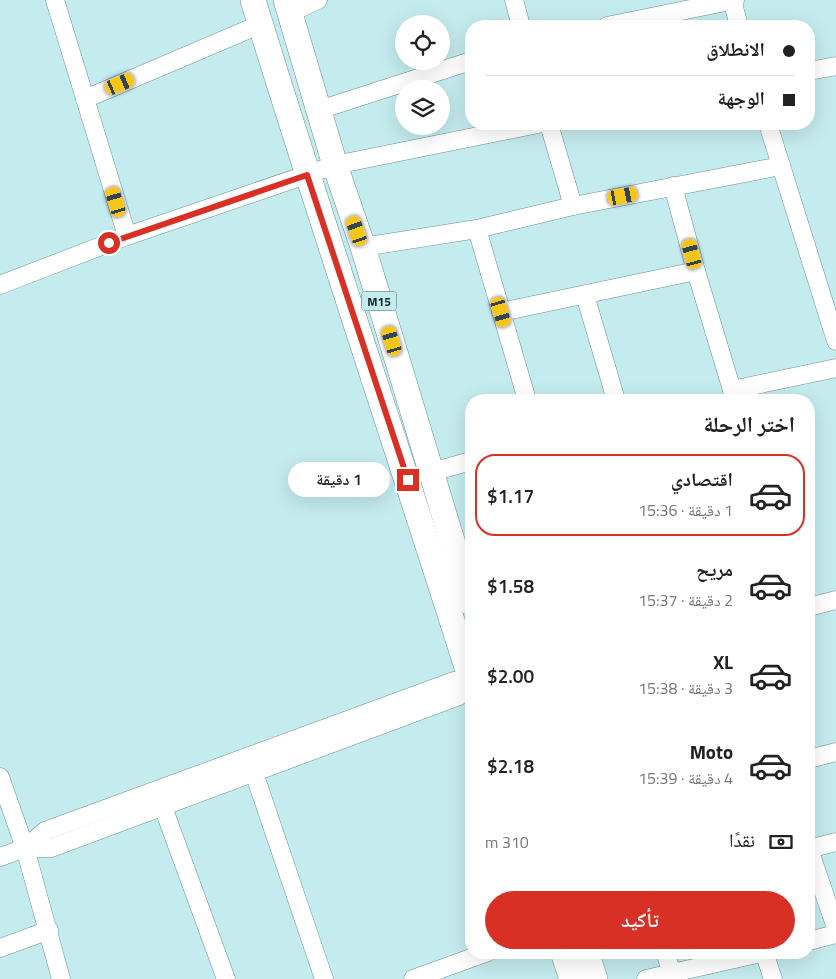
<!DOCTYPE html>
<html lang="ar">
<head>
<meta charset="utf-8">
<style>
  body { margin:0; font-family:"Titillium Web","Noto Naskh Arabic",sans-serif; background:#f6f6f6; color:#222; direction:rtl; height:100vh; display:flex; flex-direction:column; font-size:19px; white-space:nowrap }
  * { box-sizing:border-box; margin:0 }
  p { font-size:16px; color:#767676 }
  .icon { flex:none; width:28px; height:28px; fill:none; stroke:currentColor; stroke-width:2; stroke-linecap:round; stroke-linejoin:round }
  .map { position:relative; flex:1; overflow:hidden; direction:ltr }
  .sheet { position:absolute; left:465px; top:394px; width:350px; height:565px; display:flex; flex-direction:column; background:#fff; border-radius:20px; box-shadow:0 5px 20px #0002; direction:rtl }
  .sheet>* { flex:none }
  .top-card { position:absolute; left:465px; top:20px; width:350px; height:110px; border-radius:20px; box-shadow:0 5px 20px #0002; direction:rtl; display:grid; align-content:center; height:110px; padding:0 20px; background:#fff }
  .buttons { position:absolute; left:395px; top:15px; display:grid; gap:10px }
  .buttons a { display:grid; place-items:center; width:55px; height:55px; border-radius:50%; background:#fff; box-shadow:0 5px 20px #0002; font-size:25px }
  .end { position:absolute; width:22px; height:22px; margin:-11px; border:6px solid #d93025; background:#fff; box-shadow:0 0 0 2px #fff }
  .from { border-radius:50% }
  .bubble { position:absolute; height:35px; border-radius:18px; background:#fff; box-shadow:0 5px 20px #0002; font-size:16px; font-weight:600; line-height:35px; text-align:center; direction:rtl }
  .car { position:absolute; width:15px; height:30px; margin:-15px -8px; border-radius:6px; box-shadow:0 0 4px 1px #0007; background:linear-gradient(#f5c518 24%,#345 0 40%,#f5c518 0 76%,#345 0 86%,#f5c518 0) }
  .top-card b { display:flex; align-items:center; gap:18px; height:48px; font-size:19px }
  .top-card b+b { border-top:1px solid #e0e0e0 }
  .top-card i { width:12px; height:12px; background:#222 }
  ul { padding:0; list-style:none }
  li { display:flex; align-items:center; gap:15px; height:82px; margin:0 10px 8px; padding:0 10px; border:2px solid transparent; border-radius:20px }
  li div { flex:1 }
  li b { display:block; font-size:19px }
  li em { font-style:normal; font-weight:600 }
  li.current { border-color:#d93025 }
  li>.icon { width:45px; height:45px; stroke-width:1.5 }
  h2 { padding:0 20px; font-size:22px; line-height:60px }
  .pay { display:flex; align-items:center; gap:12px; height:55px; padding:0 20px; font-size:19px }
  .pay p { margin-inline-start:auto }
  .cta { display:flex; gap:10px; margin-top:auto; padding:10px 20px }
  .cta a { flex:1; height:58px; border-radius:30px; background:#d93025; color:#fff; font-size:20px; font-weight:600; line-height:58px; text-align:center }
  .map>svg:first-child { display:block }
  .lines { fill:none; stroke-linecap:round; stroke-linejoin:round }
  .minor-casing { stroke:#6b9093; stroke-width:19 }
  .highway-casing { stroke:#6b9093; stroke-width:26 }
  .minor { stroke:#fff; stroke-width:18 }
  .highway { stroke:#fff; stroke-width:25 }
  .route { stroke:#d93025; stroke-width:6 }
  .labels { text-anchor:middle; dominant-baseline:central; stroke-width:5; stroke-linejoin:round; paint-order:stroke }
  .shield { fill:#c4ebee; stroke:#4c6264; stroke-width:1 }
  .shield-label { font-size:12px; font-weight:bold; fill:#192829 }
</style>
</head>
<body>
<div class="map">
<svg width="836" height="979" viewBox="0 0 836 979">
  <rect width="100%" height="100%" fill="#c4ebee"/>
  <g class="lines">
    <g class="minor-casing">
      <g id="minor">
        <polyline points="55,0 127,236"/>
        <polyline points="514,0 521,26"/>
        <polyline points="732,0 739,26"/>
        <polyline points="290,13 318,0"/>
        <polyline points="607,26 735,0"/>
        <polyline points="809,71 836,66"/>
        <polyline points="85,99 261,24"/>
        <polyline points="319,110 471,61"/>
        <polyline points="549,124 573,206"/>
        <polyline points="768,124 836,341"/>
        <polyline points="673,186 696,271 735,400"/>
        <polyline points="477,229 527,400"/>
        <polyline points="363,247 477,229 573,206 781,166"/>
        <polyline points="0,285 127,236 335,165 538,124"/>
        <polyline points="585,295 616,400"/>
        <polyline points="501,312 696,271"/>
        <polyline points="732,390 836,368"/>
        <polyline points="432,472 471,461"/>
        <polyline points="809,607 836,600"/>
        <polyline points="809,759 836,752"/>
        <polyline points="250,761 324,979"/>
        <polyline points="0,777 25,848 61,979"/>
        <polyline points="163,807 226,979"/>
        <polyline points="25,848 51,848 459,696 471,684"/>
        <polyline points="809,849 836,928"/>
        <polyline points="809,849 836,842"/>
        <polyline points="0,857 25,848 45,831 454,681 471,683"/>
        <polyline points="809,941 836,934"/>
        <polyline points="0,948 49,930"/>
        <polyline points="665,952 674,979"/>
        <polyline points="764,952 773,979"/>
        <polyline points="413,979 488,952"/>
        <polyline points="646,979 765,952"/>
      </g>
    </g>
    <g class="highway-casing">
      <g id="highway">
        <path d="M253,0C323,228 399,453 471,680"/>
        <polyline points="286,0 335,165 363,247 471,603"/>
        <polyline points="563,952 572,979"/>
        <polyline points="586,952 595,979"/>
      </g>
    </g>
    <use href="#minor" class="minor"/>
    <use href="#highway" class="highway"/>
  </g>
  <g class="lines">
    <polyline class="route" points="109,243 307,175 408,480"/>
  </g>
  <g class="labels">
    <rect class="shield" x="361.5" y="291.5" width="35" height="19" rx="4"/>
    <g class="shield-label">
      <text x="379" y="301">M15</text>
    </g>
  </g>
</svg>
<div class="buttons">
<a><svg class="icon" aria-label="locate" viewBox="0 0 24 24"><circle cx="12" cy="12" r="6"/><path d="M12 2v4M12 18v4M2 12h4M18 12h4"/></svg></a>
<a><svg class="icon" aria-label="layers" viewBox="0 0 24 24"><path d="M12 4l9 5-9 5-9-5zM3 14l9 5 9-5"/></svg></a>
</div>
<i class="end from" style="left:109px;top:243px"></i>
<i class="end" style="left:408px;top:480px"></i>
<div class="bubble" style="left:288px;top:462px;width:102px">1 دقيقة</div>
<i class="car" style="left:120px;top:84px;rotate:67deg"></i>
<i class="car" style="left:623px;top:196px;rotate:79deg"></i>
<i class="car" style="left:116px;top:202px;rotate:343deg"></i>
<i class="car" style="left:357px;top:231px;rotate:341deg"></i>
<i class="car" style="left:692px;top:254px;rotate:345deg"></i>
<i class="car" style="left:501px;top:312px;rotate:163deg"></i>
<i class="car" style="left:392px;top:341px;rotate:343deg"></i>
<div class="top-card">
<b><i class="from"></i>الانطلاق</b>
<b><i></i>الوجهة</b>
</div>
<section class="sheet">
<h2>اختر الرحلة</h2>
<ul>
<li class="current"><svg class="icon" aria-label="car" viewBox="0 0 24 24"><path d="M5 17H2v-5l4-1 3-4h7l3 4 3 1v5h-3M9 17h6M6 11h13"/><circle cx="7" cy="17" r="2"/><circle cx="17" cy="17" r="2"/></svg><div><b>اقتصادي</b><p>1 دقيقة · 15:36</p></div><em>$1.17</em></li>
<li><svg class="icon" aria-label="car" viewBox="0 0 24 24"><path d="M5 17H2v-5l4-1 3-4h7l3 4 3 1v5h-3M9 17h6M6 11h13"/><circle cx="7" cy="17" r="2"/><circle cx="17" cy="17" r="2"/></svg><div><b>مريح</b><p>2 دقيقة · 15:37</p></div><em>$1.58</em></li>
<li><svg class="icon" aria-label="car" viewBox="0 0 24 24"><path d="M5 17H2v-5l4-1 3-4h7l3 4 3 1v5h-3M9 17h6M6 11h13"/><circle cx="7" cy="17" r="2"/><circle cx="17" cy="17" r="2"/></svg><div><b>XL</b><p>3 دقيقة · 15:38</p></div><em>$2.00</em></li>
<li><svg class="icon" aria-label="car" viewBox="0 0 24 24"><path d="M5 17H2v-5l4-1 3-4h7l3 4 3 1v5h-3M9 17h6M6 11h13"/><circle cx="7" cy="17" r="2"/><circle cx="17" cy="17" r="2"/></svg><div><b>Moto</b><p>4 دقيقة · 15:39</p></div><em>$2.18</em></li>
</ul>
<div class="pay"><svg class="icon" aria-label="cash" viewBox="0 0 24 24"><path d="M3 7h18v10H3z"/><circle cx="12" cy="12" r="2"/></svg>نقدًا<p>310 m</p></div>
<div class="cta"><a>تأكيد</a></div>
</section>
</div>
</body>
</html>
